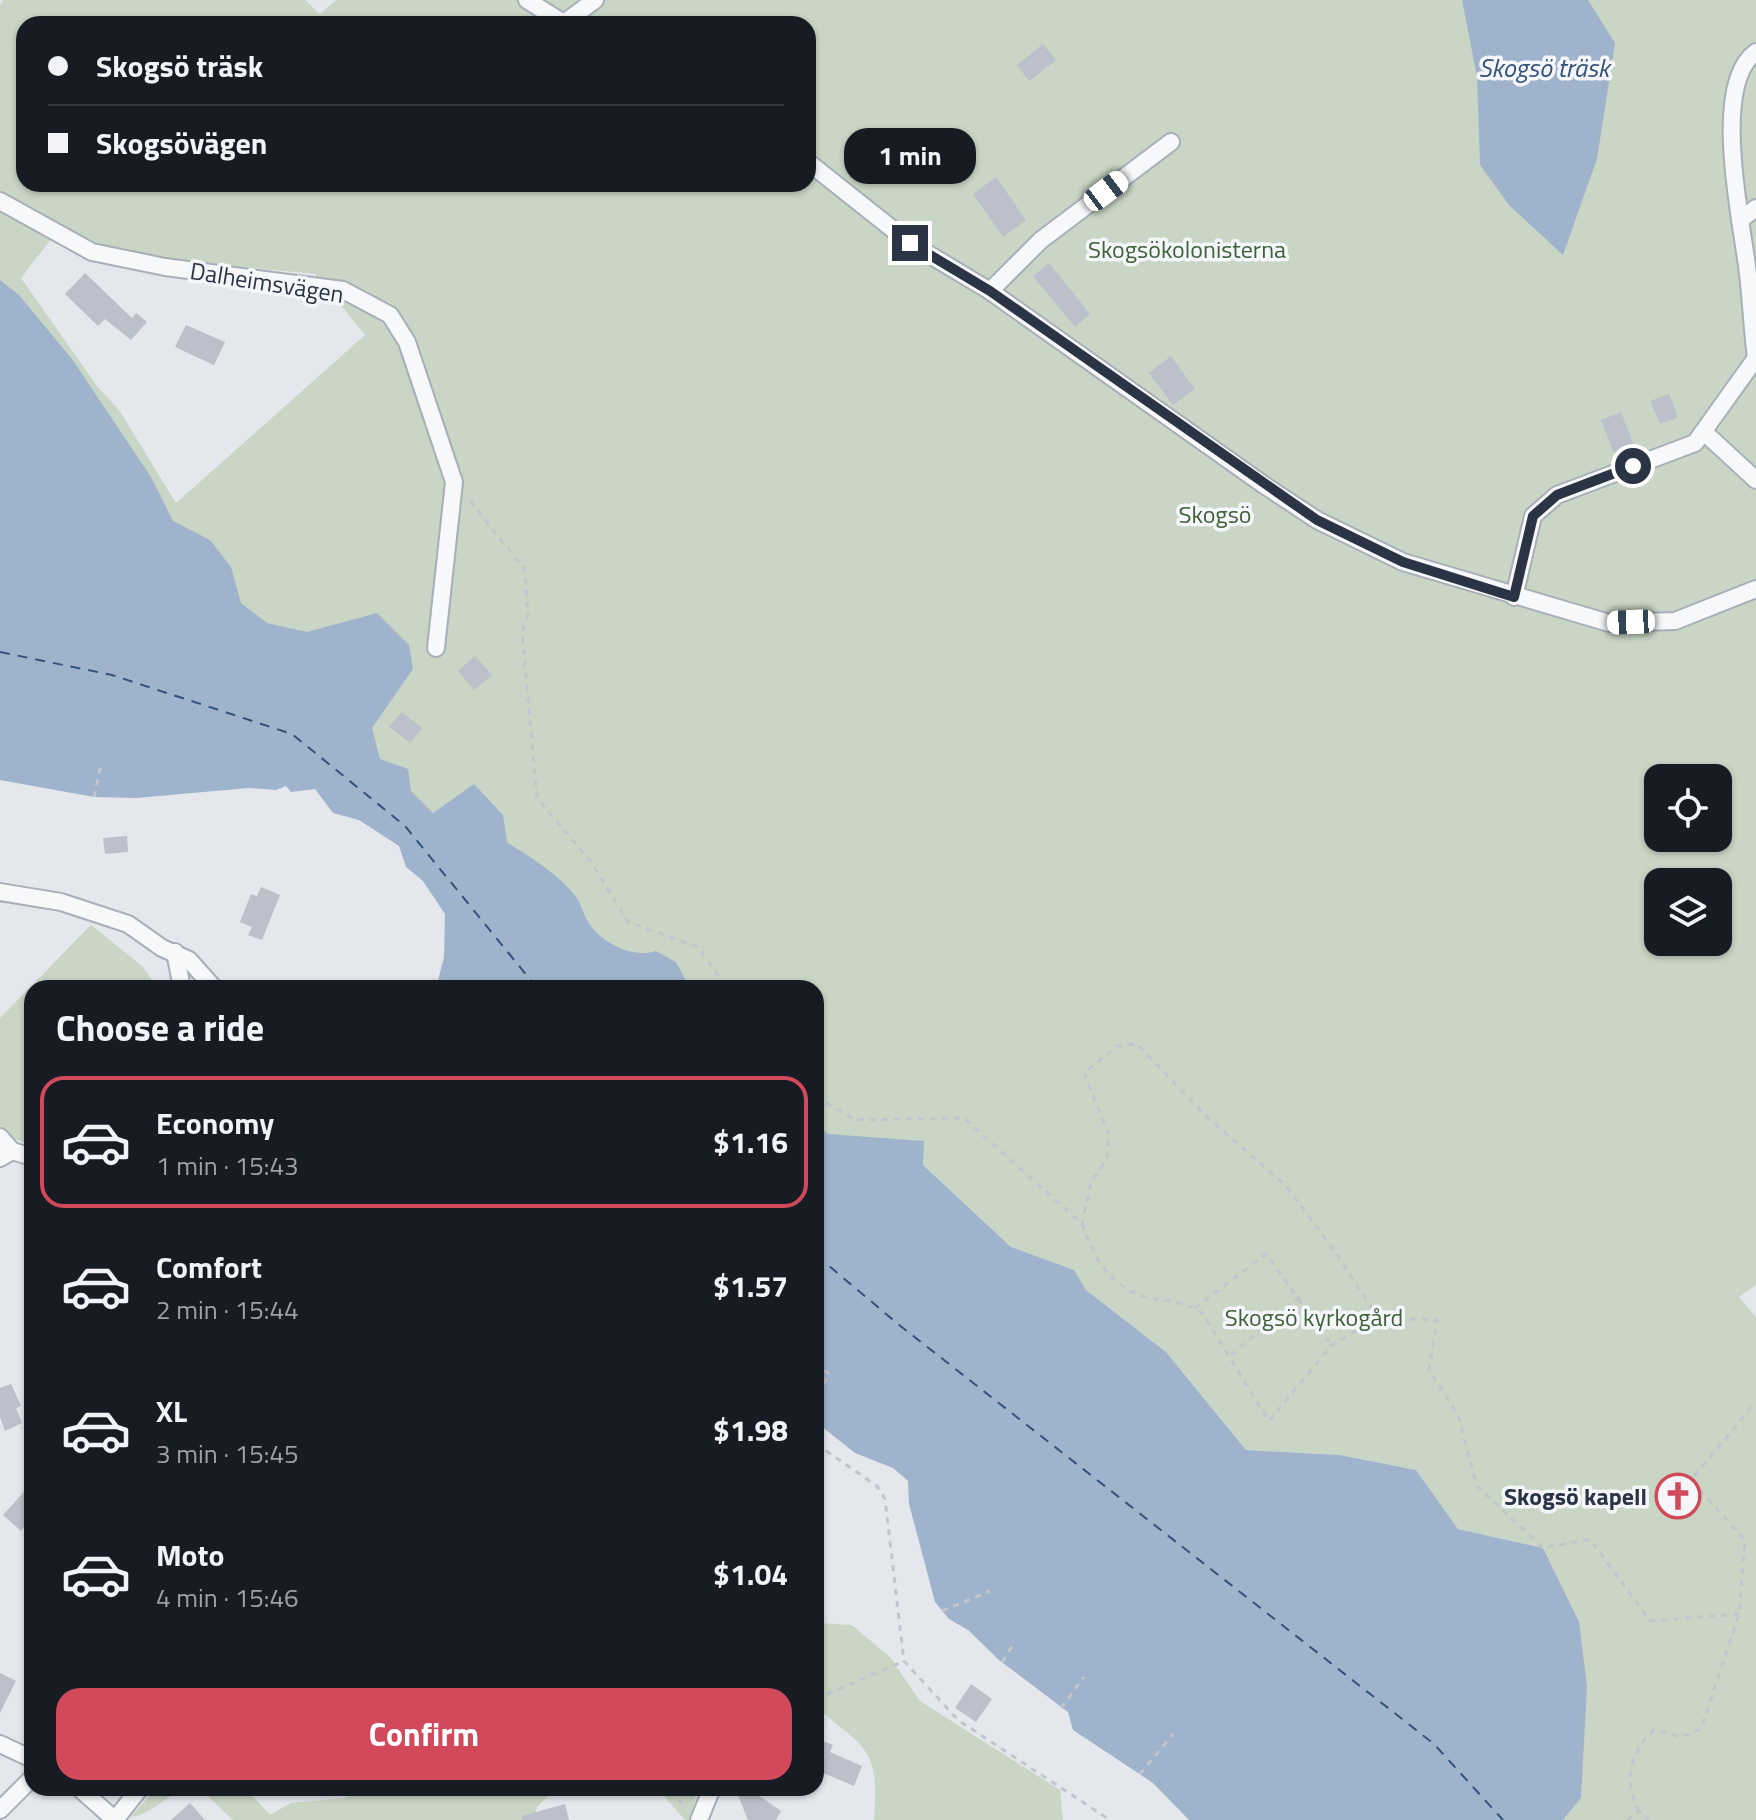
<!DOCTYPE html>
<html lang="en">
<head>
<meta charset="utf-8">
<style>
  body { margin:0; font-family:"Titillium Web",sans-serif; background:#242831; color:#f1f3f6; height:100vh; display:flex; flex-direction:column; font-size:30px; white-space:nowrap }
  * { box-sizing:border-box; margin:0 }
  p { font-size:26px; color:#9ea1a6 }
  .icon { flex:none; width:44px; height:44px; fill:none; stroke:currentColor; stroke-width:2; stroke-linecap:round; stroke-linejoin:round }
  .map { position:relative; flex:1; overflow:hidden }
  .drawer { position:absolute; left:24px; top:980px; width:800px; height:816px; display:flex; flex-direction:column; background:#171b24; border-radius:24px; box-shadow:0 2px 6px #0004 }
  .drawer>* { flex:none }
  .top-card { position:absolute; left:16px; top:16px; width:800px; height:176px; border-radius:24px; box-shadow:0 2px 6px #0004; display:grid; align-content:center; height:176px; padding:0 32px; background:#171b24 }
  .buttons { position:absolute; left:1644px; top:764px; display:grid; gap:16px }
  .buttons a { display:grid; place-items:center; width:88px; height:88px; border-radius:16px; background:#171b24; box-shadow:0 2px 6px #0004; font-size:40px }
  .end { position:absolute; width:36px; height:36px; margin:-18px; border:10px solid #2b3445; background:#fff; box-shadow:0 0 0 4px #fff }
  .from { border-radius:50% }
  .bubble { position:absolute; height:56px; border-radius:24px; background:#171b24; box-shadow:0 2px 6px #0004; font-size:26px; font-weight:700; line-height:56px; text-align:center }
  .car { position:absolute; width:24px; height:48px; margin:-24px -12px; border-radius:10px; box-shadow:0 0 6px 2px #0007; background:linear-gradient(#fff 24%,#345 0 40%,#fff 0 76%,#345 0 86%,#fff 0) }
  .top-card b { display:flex; align-items:center; gap:28px; height:76px; font-size:30px }
  .top-card b+b { border-top:2px solid #363941 }
  .top-card i { width:20px; height:20px; background:#f1f3f6 }
  ul { padding:0; list-style:none }
  li { display:flex; align-items:center; gap:24px; height:132px; margin:0 16px 12px; padding:0 16px; border:4px solid transparent; border-radius:24px }
  li div { flex:1 }
  li b { display:block; font-size:30px }
  li em { font-style:normal; font-weight:700 }
  li.current { border-color:#d1495b }
  li>.icon { width:72px; height:72px; stroke-width:1.5 }
  h2 { padding:0 32px; font-size:36px; line-height:96px }
  .primary-button { display:flex; gap:16px; margin-top:auto; padding:16px 32px }
  .primary-button a { flex:1; height:92px; border-radius:24px; background:#d1495b; color:#fff; font-size:32px; font-weight:700; line-height:92px; text-align:center }
  .map>svg:first-child { display:block }
  .green { fill:#c9d6c5; fill-rule:evenodd }
  .water { fill:#9fb4cc }
  .lines { fill:none; stroke-linecap:round; stroke-linejoin:round }
  .ferry { stroke:#34527a; stroke-width:2; stroke-dasharray:10 8; stroke-linecap:butt }
  .building { fill:#bbc0ca }
  .minor-casing { stroke:#a9aeb7; stroke-width:20 }
  .path { stroke:#c2c5cb; stroke-width:3; stroke-dasharray:6 6; stroke-linecap:butt }
  .minor { stroke:#f7f8fa; stroke-width:16 }
  .route { stroke:#2b3445; stroke-width:10 }
  .labels { text-anchor:middle; dominant-baseline:central; stroke-width:7; stroke-linejoin:round; paint-order:stroke }
  .park-label { font-size:24px; fill:#3f6138; stroke:#f4f6f9 }
  .street-label { font-size:24px; fill:#2b3445; stroke:#f4f6f9 }
  .poi-label { font-size:24px; font-weight:bold; fill:#2b3445; stroke:#f4f6f9; text-anchor:end }
  .water-label { font-size:26px; font-style:italic; fill:#34527a; stroke:#f4f6f9 }
</style>
</head>
<body>
<div class="map">
<svg width="1756" height="1820" viewBox="0 0 1756 1820">
  <rect width="100%" height="100%" fill="#e4e7ec"/>
  <g class="green">
    <path d="M3,0H305L320,14L336,0H1756V1285L1739,1297L1756,1317V1820H1563L1581,1798L1582,1756L1543,1548L1458,1529L1416,1470L1340,1455L1246,1450L1166,1352L1086,1290L1073,1270L1011,1247L923,1165L816,1260V988H525L465,861L0,608V212L52,238L21,278L97,386L119,410L176,503L365,335L331,293L315,291L316,274L177,261L87,244L0,193V5ZM24,24H808V184H24ZM1658,778H1718V838H1658ZM1658,882H1718V942H1658Z"/>
    <polygon points="91,925 142,966 158,988 32,988 32,1145 6,1136 0,1129 0,1018"/>
    <path d="M816,1623L852,1625L890,1657L920,1701L1060,1790L1063,1820H874C879,1747 868,1751 816,1707Z"/>
    <path d="M156,1788H188C166,1794 153,1814 131,1817Z"/>
    <polygon points="199,1788 245,1788 270,1815 291,1803 345,1798 358,1788 556,1788 537,1807 534,1820 233,1820"/>
    <polygon points="657,1788 698,1788 690,1820 685,1820"/>
  </g>
  <g class="water">
    <polygon points="1462,0 1588,0 1615,43 1597,159 1563,255 1509,205 1480,165 1477,77"/>
    <path d="M0,280L19,295L72,359L151,477L173,521L210,540L231,567L241,603L267,623L307,632L377,613L409,645L413,669L372,728L380,759L408,769L411,791L433,813L474,784L503,815L507,842C531,858 558,873 576,897C581,904 583,913 587,920C599,942 632,959 656,951L676,962L690,988H436L444,957L445,914L423,881L406,867L399,846L359,820L333,813L315,789L291,792L286,786L276,790L249,788L136,798L94,797L0,780Z"/>
    <polygon points="816,1124 828,1134 924,1141 923,1165 1011,1247 1074,1270 1086,1290 1166,1352 1246,1450 1340,1455 1416,1470 1458,1529 1543,1548 1579,1622 1587,1686 1581,1798 1563,1820 1189,1820 1153,1783 1073,1730 1068,1712 999,1660 968,1630 949,1619 935,1602 909,1504 908,1481 893,1468 855,1453 816,1422"/>
  </g>
  <g class="lines">
    <g class="ferry">
      <polyline points="0,652 112,675 292,734 405,826 537,988"/>
      <polyline points="816,1255 898,1324 1434,1744 1503,1820"/>
    </g>
  </g>
  <g class="building">
    <polygon points="1043,44 1056,60 1029,81 1017,65"/>
    <polygon points="996,177 1026,220 1003,237 973,194"/>
    <polygon points="1049,263 1090,314 1075,327 1033,276"/>
    <polygon points="85,273 132,318 136,313 147,322 131,340 105,319 98,326 65,294"/>
    <polygon points="186,325 225,342 214,365 175,347"/>
    <polygon points="1171,356 1195,389 1173,405 1149,373"/>
    <polygon points="1669,394 1678,417 1660,424 1650,401"/>
    <polygon points="1621,412 1634,445 1614,453 1601,420"/>
    <polygon points="475,656 492,675 474,690 458,671"/>
    <polygon points="402,712 422,728 410,743 389,727"/>
    <polygon points="127,836 128,852 105,854 103,838"/>
    <polygon points="261,887 280,895 262,940 248,935 252,927 240,922 251,894 257,896"/>
    <polygon points="11,1384 21,1406 16,1408 22,1423 5,1431 0,1417 0,1388"/>
    <polygon points="1676,1480 1694,1495 1680,1513 1662,1498"/>
    <polygon points="32,1483 32,1518 21,1531 3,1515"/>
    <polygon points="0,1673 16,1681 0,1713"/>
    <polygon points="971,1684 992,1699 976,1722 955,1708"/>
    <polygon points="816,1738 833,1745 830,1752 862,1766 854,1786 821,1772 816,1785"/>
    <polygon points="735,1788 755,1788 758,1795 781,1811 776,1820 748,1820"/>
    <polygon points="190,1803 205,1820 171,1820"/>
    <polygon points="565,1804 569,1820 522,1820 522,1816"/>
  </g>
  <g class="lines">
    <g class="minor-casing">
      <g id="minor">
        <polyline points="527,0 565,24"/>
        <polyline points="564,23 595,0"/>
        <path d="M1756,52C1711,83 1741,219 1747,266C1751,296 1752,327 1756,358"/>
        <polyline points="808,162 910,243 990,291 1264,485 1317,520 1403,562 1609,623 1675,621 1756,589"/>
        <polyline points="0,201 92,252 165,267 343,290 390,315 407,342 454,482 436,648"/>
        <polyline points="1740,220 1756,208"/>
        <polyline points="990,291 1041,240 1171,142"/>
        <polyline points="1705,433 1756,480"/>
        <polyline points="1514,597 1533,516 1557,495 1695,443 1756,358"/>
        <polyline points="0,892 61,902 128,924 162,948 189,960 214,988"/>
        <polyline points="175,952 182,988"/>
        <polyline points="0,1137 12,1151 0,1158"/>
        <polyline points="12,1151 32,1157"/>
        <polyline points="0,1744 32,1759"/>
        <polyline points="79,1788 115,1820"/>
        <polyline points="0,1810 32,1778"/>
        <polyline points="115,1820 140,1788"/>
        <polyline points="699,1820 712,1788"/>
      </g>
    </g>
    <g class="path">
      <polyline points="470,501 525,570 528,615 522,632 537,798 591,862 628,922 698,947 727,988"/>
      <polyline points="94,797 101,765"/>
      <polyline points="439,980 457,988"/>
      <polyline points="816,1097 856,1120 964,1118 1082,1224 1091,1183 1107,1158 1109,1135 1084,1073 1118,1046 1137,1044 1206,1116 1285,1185 1334,1250 1378,1318 1437,1320 1429,1370 1458,1415 1477,1486 1543,1548 1590,1539 1650,1621 1739,1614"/>
      <path d="M1082,1224C1096,1262 1113,1292 1156,1299C1174,1302 1189,1303 1203,1314L1269,1421L1332,1345L1376,1319"/>
      <polyline points="1195,1308 1266,1254 1331,1344"/>
      <polyline points="1231,1355 1300,1296"/>
      <polyline points="816,1393 830,1375 819,1366"/>
      <polyline points="816,1444 877,1486 885,1499 904,1661 958,1720 1110,1820"/>
      <polyline points="942,1611 990,1591"/>
      <polyline points="1002,1662 1014,1643"/>
      <polyline points="816,1699 904,1661"/>
      <polyline points="1061,1708 1084,1677"/>
      <polyline points="1140,1774 1173,1734"/>
      <polyline points="674,1788 684,1810"/>
      <path d="M1639,1811C1624,1782 1629,1752 1654,1730L1681,1737L1701,1729L1739,1614L1745,1540L1691,1480L1756,1402"/>
      <polyline points="1627,1820 1639,1811 1648,1820"/>
    </g>
    <use href="#minor" class="minor"/>
  </g>
  <g class="lines">
    <polyline class="route" points="910,243 990,291 1317,520 1403,562 1514,597 1533,516 1557,495 1633,466"/>
  </g>
  <defs>
    <g id="church-ring" transform="scale(2.3)"><circle r="9.5" fill="#f4f6f9" stroke="#d1495b" stroke-width="1.5"/><path d="M-1.2-6h2.4v3.5h3.3v2.4h-3.3V6h-2.4V-.1h-3.3v-2.4h3.3Z" fill="#d1495b"/></g>
  </defs>
  <g fill-rule="evenodd">
    <use href="#church-ring" x="1678" y="1496"/>
  </g>
  <g class="labels">
    <g class="park-label">
      <text x="1187" y="249">Skogsökolonisterna</text>
      <text x="1215" y="514">Skogsö</text>
      <text x="1314" y="1317">Skogsö kyrkogård</text>
    </g>
    <g class="street-label">
      <text transform="translate(267 282) rotate(9)">Dalheimsvägen</text>
    </g>
    <g class="poi-label">
      <text x="1647" y="1496">Skogsö kapell</text>
    </g>
    <g class="water-label">
      <text x="1544" y="67">Skogsö träsk</text>
    </g>
  </g>
</svg>
<div class="buttons">
<a><svg class="icon" aria-label="locate" viewBox="0 0 24 24"><circle cx="12" cy="12" r="6"/><path d="M12 2v4M12 18v4M2 12h4M18 12h4"/></svg></a>
<a><svg class="icon" aria-label="layers" viewBox="0 0 24 24"><path d="M12 4l9 5-9 5-9-5zM3 14l9 5 9-5"/></svg></a>
</div>
<i class="end from" style="left:1633px;top:466px"></i>
<i class="end" style="left:910px;top:243px"></i>
<div class="bubble" style="left:844px;top:128px;width:132px">1 min</div>
<i class="car" style="left:1106px;top:191px;rotate:53deg"></i>
<i class="car" style="left:1631px;top:622px;rotate:268deg"></i>
<div class="top-card">
<b><i class="from"></i>Skogsö träsk</b>
<b><i></i>Skogsövägen</b>
</div>
<section class="drawer">
<h2>Choose a ride</h2>
<ul>
<li class="current"><svg class="icon" aria-label="car" viewBox="0 0 24 24"><path d="M5 17H2v-5l4-1 3-4h7l3 4 3 1v5h-3M9 17h6M6 11h13"/><circle cx="7" cy="17" r="2"/><circle cx="17" cy="17" r="2"/></svg><div><b>Economy</b><p>1 min · 15:43</p></div><em>$1.16</em></li>
<li><svg class="icon" aria-label="car" viewBox="0 0 24 24"><path d="M5 17H2v-5l4-1 3-4h7l3 4 3 1v5h-3M9 17h6M6 11h13"/><circle cx="7" cy="17" r="2"/><circle cx="17" cy="17" r="2"/></svg><div><b>Comfort</b><p>2 min · 15:44</p></div><em>$1.57</em></li>
<li><svg class="icon" aria-label="car" viewBox="0 0 24 24"><path d="M5 17H2v-5l4-1 3-4h7l3 4 3 1v5h-3M9 17h6M6 11h13"/><circle cx="7" cy="17" r="2"/><circle cx="17" cy="17" r="2"/></svg><div><b>XL</b><p>3 min · 15:45</p></div><em>$1.98</em></li>
<li><svg class="icon" aria-label="car" viewBox="0 0 24 24"><path d="M5 17H2v-5l4-1 3-4h7l3 4 3 1v5h-3M9 17h6M6 11h13"/><circle cx="7" cy="17" r="2"/><circle cx="17" cy="17" r="2"/></svg><div><b>Moto</b><p>4 min · 15:46</p></div><em>$1.04</em></li>
</ul>
<div class="primary-button"><a>Confirm</a></div>
</section>
</div>
</body>
</html>
